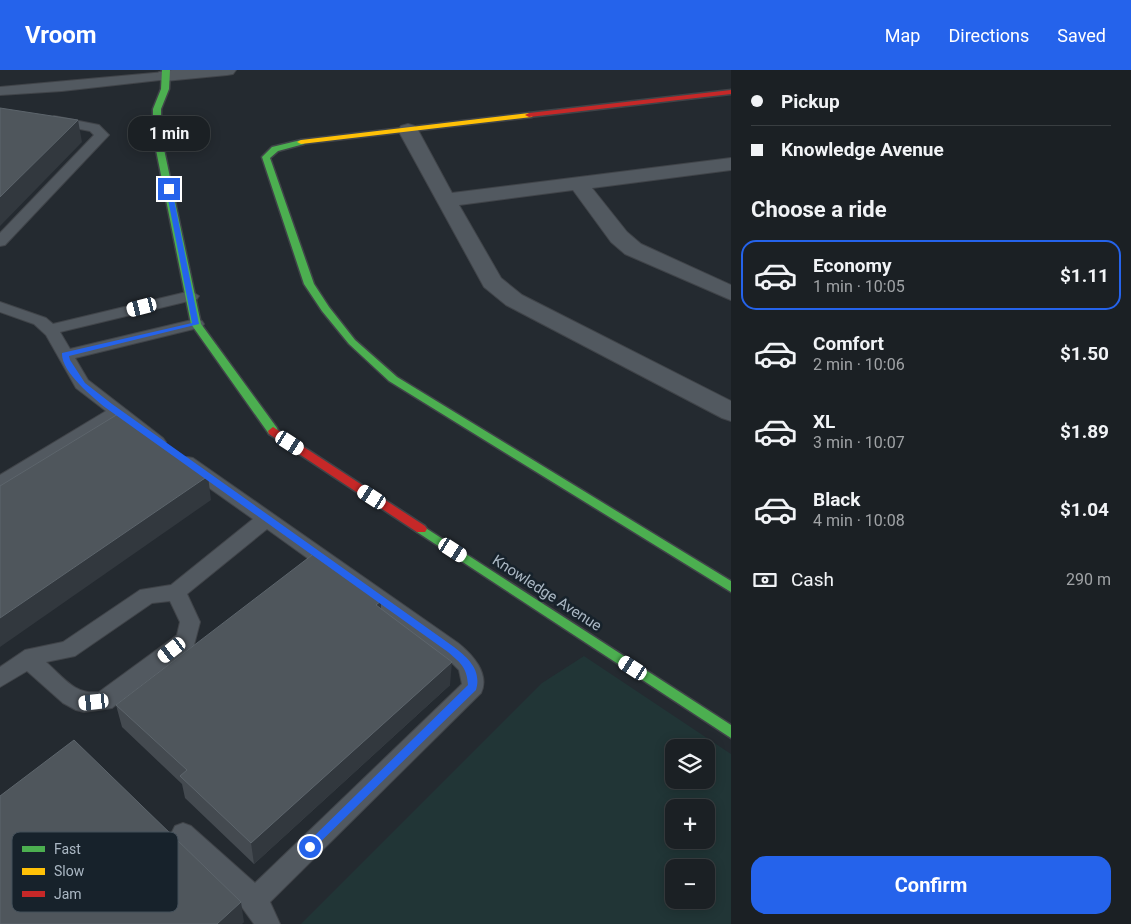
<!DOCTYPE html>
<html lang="en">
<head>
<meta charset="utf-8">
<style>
  body { margin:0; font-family:Roboto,sans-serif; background:#282d31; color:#f1f3f6; height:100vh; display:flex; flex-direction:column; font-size:19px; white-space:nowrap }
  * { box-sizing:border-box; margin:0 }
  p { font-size:16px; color:#a0a3a6 }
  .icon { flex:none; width:28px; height:28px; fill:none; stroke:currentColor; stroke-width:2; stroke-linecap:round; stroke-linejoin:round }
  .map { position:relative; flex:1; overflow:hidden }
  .drawer { display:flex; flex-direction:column; background:#1b2024; width:400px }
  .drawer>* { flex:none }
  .banner { display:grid; align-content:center; height:110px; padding:0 20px; background:#1b2024 }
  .fabs { position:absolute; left:665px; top:669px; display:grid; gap:10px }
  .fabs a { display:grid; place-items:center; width:50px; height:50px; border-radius:10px; background:#1b2024; box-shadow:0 2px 12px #0003,0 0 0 1px #393e41; font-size:25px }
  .end { position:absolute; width:22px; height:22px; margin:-11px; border:6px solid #2563eb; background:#fff; box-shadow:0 0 0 2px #fff }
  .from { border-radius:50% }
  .bubble { position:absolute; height:35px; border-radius:15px; background:#1b2024; box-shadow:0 2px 12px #0003,0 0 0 1px #393e41; font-size:16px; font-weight:700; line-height:35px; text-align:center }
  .car { position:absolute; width:15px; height:30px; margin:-15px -8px; border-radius:6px; box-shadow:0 0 4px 1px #0007; background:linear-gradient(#fff 24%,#345 0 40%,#fff 0 76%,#345 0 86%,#fff 0) }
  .banner b { display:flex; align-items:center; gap:18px; height:48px; font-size:19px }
  .banner b+b { border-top:1px solid #393e41 }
  .banner i { width:12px; height:12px; background:#f1f3f6 }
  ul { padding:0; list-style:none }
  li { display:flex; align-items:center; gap:15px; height:70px; margin:0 10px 8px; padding:0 10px; border:2px solid transparent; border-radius:15px }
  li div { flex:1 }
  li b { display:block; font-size:19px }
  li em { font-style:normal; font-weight:700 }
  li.current { border-color:#2563eb }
  li>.icon { width:45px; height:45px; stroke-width:1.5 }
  h2 { padding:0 20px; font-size:22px; line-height:60px }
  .pay { display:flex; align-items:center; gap:12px; height:55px; padding:0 20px; font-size:19px }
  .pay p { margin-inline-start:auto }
  .action { display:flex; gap:10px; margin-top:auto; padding:10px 20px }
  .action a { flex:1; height:58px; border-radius:15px; background:#2563eb; color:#fff; font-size:20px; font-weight:700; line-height:58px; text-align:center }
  header { display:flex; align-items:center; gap:30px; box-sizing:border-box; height:70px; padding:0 25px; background:#2563eb; color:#fff }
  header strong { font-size:24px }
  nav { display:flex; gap:28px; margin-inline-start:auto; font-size:18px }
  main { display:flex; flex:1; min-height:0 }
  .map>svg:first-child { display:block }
  .green { fill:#213536; fill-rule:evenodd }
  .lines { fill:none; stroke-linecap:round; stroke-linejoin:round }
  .lane-casing { stroke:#404449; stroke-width:2 }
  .street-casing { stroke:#404449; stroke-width:2 }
  .fast-casing { stroke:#404449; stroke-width:3 }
  .slow-casing { stroke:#404449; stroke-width:3 }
  .jam-casing { stroke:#404449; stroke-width:3 }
  .lane { fill:#525960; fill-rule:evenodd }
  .street { fill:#525960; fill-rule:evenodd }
  .fast { fill:#4caf50; fill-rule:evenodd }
  .slow { fill:#ffc107; fill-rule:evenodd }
  .jam { fill:#c62828; fill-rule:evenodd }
  .wall { fill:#444a50 }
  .shaded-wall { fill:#32383e }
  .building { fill:#4f565c; stroke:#5d656c }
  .route { fill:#2563eb }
  .labels { text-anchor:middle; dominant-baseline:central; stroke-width:5; stroke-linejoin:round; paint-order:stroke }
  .street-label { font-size:15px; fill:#abb8c4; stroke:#17222b }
  .key { fill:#17222b; stroke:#434f59; stroke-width:1 }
  .key-label { font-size:14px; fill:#abb8c4 }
</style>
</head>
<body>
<header>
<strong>Vroom</strong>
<nav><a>Map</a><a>Directions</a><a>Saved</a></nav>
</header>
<main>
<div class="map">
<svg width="731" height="854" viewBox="0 0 731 854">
  <rect width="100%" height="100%" fill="#242a30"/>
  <path class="green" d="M584,586L731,684V854H301L542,613ZM674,678H706V710H674ZM674,738H706V770H674ZM674,798H706V830H674Z"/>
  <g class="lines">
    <g class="lane-casing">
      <g id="lane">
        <polygon points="165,2 171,6 169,9 62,21 0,25 0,17"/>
        <polygon points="54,46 99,55 109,65 5,175 0,176 0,163 94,65 90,61 49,53 48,50"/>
        <polygon points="191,221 199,226 197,229 60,262 70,279 196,249 202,251 204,254 202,257 75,288 88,310 163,368 166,372 163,376 157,378 151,376 117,350 0,421 0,405 106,341 76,318 46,265 34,254 0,242 0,232 46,248 53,254"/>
        <path d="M187,387L193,388L458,573C473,585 490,604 481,623L270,832L280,854H254L236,829L175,772L171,764L175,756L183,753L191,756L255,813L462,614L459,600L449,590L267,459L187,524L200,552L194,575L112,638L84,642L76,640L63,633L27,601L0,617V597L25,580L63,572L140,520L171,515L253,449L181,398L178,393L181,388ZM170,531L180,552L177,565L99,622C75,625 64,608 46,592L75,586L152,533Z"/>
      </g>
    </g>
    <g class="street-casing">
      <g id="street">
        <polygon points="172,0 236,0 233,4 227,5 165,11 159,10 156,6 159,2"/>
        <polygon points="408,54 415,56 418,60 452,123 731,88 731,100 592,118 627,162 641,174 731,215 731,230 625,184 611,172 573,120 459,135 501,208 522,225 731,331 731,351 722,348 506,235 484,217 398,60 401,56"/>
      </g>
    </g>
    <g class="fast-casing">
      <g id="fast">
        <polygon points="162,0 170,0 169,19 161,39 161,65 201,254 277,358 278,361 277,364 269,364 191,254 153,65 153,39 161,19"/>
        <polygon points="301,70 305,72 304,74 278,81 270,88 314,214 329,237 355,270 397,307 731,511 731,522 389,311 349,274 322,241 304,214 262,87 272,77"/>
        <polygon points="421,455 731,655 731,668 417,462 415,459 417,456"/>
      </g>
    </g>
    <g class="slow-casing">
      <polygon id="slow" points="529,43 533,45 532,47 301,74 297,72 301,70"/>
    </g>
    <g class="jam-casing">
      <g id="jam">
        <polygon points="731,20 731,24 529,47 525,45 529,43"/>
        <polygon points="273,357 425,456 427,459 425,462 417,462 269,364 268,361"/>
      </g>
    </g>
    <use href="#lane" class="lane"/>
    <use href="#street" class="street"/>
    <use href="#fast" class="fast"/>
    <use href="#slow" class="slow"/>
    <use href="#jam" class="jam"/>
  </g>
  <polygon class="wall" points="381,539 450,615 254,794 185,728 182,714 122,657 116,635"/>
  <g class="shaded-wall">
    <polygon points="78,50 82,72 0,156 0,127"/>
    <polygon points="208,406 211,430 0,577 0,548"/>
    <polygon points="381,531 381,555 376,535"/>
    <polygon points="452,592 450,615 254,794 251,773"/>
    <polygon points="241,832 244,852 242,854 217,854"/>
  </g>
  <g class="building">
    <polygon points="0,38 78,50 0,127"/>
    <polygon points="118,344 208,406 0,548 0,416"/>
    <polygon points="316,482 381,531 376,535 452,592 251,773 180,706 187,700 116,635"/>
    <polygon points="74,670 241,832 217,854 0,854 0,726"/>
  </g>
  <path class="route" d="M169,117L172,119L199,254L69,286L70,290L85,313L112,334L454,577C468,588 482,600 476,620L310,782L305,777L306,774L468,615C467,598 461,593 448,582L106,338C93,327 61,302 62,283L192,253L166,119Z"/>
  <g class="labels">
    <g class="street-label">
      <text transform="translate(547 523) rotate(33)">Knowledge Avenue</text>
    </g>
  </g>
  <rect x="12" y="762" width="166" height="80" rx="8" class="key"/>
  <rect x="22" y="776" width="23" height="6" fill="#4caf50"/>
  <rect x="22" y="798" width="23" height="7" fill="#ffc107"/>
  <rect x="22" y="821" width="23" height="6" fill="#c62828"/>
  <g class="key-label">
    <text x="54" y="784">Fast</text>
    <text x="54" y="806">Slow</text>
    <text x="54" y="829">Jam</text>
  </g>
</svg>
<div class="fabs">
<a><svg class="icon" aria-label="layers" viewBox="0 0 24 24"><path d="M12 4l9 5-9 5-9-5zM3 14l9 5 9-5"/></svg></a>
<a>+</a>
<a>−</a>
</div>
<i class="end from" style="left:310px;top:777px"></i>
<i class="end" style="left:169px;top:119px"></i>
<div class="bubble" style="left:128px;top:46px;width:82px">1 min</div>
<i class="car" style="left:142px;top:237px;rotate:256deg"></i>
<i class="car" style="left:290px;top:373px;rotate:123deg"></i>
<i class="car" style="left:372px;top:427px;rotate:303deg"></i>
<i class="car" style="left:453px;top:480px;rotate:123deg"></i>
<i class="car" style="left:172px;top:580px;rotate:232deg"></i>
<i class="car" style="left:633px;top:598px;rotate:303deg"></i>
<i class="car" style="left:94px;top:632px;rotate:264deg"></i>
</div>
<section class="drawer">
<div class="banner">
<b><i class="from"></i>Pickup</b>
<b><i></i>Knowledge Avenue</b>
</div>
<h2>Choose a ride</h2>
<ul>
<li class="current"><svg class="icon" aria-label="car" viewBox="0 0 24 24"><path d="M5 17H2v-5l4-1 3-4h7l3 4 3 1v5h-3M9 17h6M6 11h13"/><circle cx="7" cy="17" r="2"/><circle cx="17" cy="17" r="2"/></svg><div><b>Economy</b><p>1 min · 10:05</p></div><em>$1.11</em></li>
<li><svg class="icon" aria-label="car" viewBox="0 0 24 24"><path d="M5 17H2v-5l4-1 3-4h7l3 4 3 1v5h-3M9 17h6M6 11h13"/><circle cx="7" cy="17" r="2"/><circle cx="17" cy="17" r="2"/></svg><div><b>Comfort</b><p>2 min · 10:06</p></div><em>$1.50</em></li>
<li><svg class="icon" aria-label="car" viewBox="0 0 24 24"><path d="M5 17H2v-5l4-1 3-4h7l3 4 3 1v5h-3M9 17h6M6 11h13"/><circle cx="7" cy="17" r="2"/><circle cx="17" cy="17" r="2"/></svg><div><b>XL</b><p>3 min · 10:07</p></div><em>$1.89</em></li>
<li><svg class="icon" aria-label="car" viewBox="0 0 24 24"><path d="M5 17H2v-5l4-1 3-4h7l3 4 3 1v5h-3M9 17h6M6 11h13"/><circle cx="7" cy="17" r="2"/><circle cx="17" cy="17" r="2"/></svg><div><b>Black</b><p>4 min · 10:08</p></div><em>$1.04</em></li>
</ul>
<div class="pay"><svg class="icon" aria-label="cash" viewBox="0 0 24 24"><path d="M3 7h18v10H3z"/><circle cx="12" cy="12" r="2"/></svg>Cash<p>290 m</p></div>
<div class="action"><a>Confirm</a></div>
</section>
</main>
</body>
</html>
